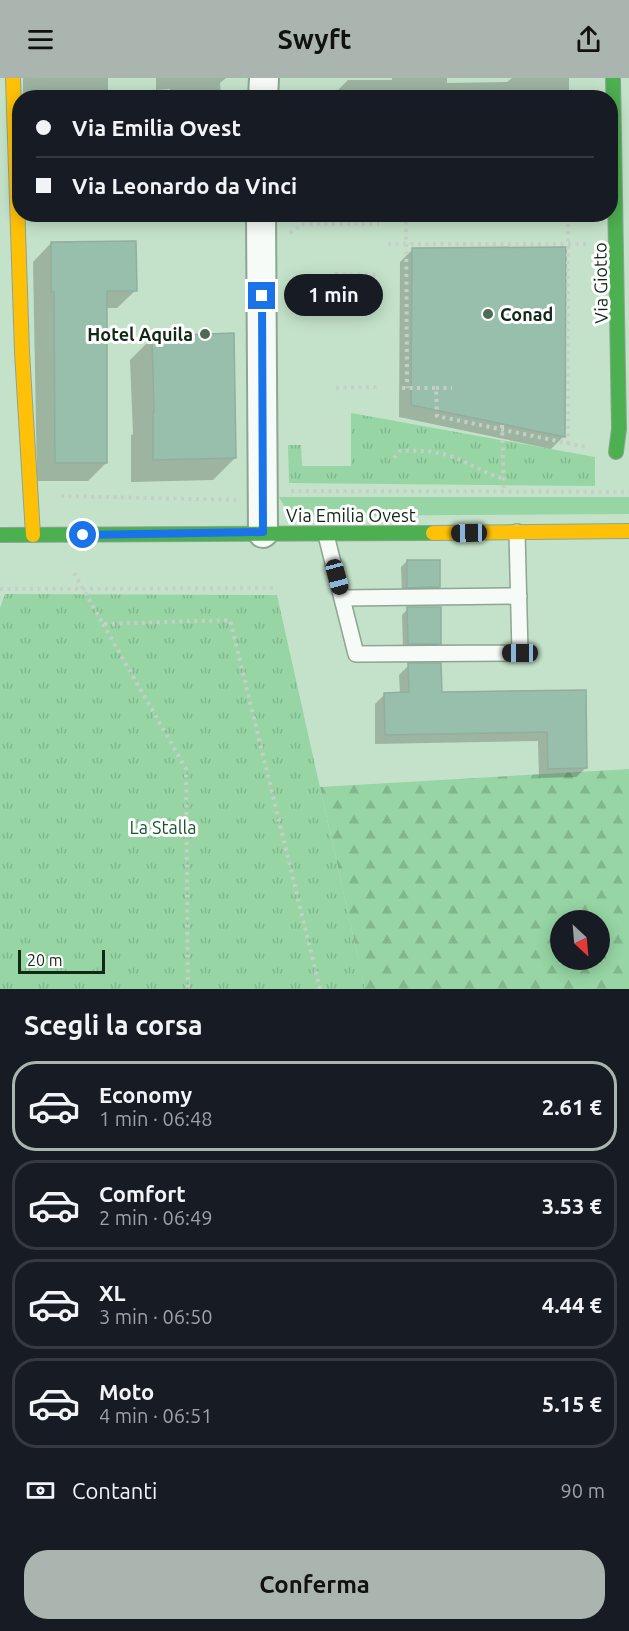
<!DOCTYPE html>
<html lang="it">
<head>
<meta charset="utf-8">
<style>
  body { margin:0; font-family:Ubuntu,sans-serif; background:#242831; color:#f1f3f6; height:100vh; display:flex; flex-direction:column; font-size:22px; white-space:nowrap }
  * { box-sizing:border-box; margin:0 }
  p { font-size:20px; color:#9ea1a6 }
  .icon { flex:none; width:33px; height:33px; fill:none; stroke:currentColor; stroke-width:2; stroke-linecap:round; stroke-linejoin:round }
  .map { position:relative; height:911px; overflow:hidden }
  .drawer { display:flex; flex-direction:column; background:#171b24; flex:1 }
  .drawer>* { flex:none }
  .guide { position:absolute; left:12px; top:12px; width:606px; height:132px; border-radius:24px; box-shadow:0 3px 15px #0003; display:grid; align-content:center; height:132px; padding:0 24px; background:#171b24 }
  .needle { width:39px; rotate:154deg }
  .fabs { position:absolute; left:550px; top:832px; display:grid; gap:12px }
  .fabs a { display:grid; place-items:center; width:60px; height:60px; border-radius:50%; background:#171b24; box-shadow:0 3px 15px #0003; font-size:30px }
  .scale { position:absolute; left:18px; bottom:15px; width:87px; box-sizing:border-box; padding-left:6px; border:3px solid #132918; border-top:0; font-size:16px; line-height:21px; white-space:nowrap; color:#132918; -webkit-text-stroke:4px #fff; paint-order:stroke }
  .end { position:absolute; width:27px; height:27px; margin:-14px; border:8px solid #1a73e8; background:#fff; box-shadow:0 0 0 3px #fff }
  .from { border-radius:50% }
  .bubble { position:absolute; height:42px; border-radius:21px; background:#171b24; box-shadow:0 3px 15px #0003; font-size:20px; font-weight:700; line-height:42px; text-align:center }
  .car { position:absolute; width:18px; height:36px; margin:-18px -9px; border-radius:8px; box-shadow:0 0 4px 2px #0007; background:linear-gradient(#222 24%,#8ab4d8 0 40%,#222 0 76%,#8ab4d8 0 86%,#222 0) }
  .guide b { display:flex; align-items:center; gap:21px; height:57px; font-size:22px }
  .guide b+b { border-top:2px solid #363941 }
  .guide i { width:15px; height:15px; background:#f1f3f6 }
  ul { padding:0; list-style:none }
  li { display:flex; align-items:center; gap:18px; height:90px; margin:0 12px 9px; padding:0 12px; border:3px solid #363941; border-radius:24px }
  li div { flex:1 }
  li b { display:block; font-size:22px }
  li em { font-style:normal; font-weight:700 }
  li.active { border-color:#a9b5ae }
  li>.icon { width:54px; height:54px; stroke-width:1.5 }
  h2 { padding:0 24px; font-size:27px; line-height:72px }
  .pay { display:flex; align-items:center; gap:15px; height:66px; padding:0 24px; font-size:22px }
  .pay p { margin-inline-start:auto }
  .action { display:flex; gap:12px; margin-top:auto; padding:12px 24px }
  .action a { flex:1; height:69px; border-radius:24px; background:#a9b5ae; color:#111; font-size:24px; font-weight:700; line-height:69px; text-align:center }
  header { display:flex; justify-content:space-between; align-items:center; height:78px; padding:0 24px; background:#a9b5ae; color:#111; font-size:27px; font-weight:700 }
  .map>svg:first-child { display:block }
  .grass { fill:#97d5a4 }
  .forest { fill:url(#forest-firs); fill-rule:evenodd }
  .park { fill:url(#park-tufts) }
  .shadow { fill:#0003 }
  .building { fill:#97bfac; stroke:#91ae9e; stroke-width:1.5 }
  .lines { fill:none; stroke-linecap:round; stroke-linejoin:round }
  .lane-casing { stroke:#8da591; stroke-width:18 }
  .street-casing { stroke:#8da591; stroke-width:32 }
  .fast-casing { stroke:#8da591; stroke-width:16 }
  .slow-casing { stroke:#8da591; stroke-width:16 }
  .path { stroke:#c6cfc7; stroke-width:4; stroke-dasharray:3 4.5; stroke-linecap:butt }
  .lane { stroke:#f6fbf7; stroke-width:15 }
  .street { stroke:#f6fbf7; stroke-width:28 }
  .fast { stroke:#4caf50; stroke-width:14 }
  .slow { stroke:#ffc107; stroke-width:14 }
  .route { stroke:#1a73e8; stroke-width:8 }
  .poi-dot { fill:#516a56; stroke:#fff; stroke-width:2 }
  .labels { text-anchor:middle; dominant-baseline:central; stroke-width:6; stroke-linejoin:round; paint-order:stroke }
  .street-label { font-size:18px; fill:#132918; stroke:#fff }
  .poi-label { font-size:18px; font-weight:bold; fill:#132918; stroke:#fff; text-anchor:start }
  .park-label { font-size:18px; fill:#15572a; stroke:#fff }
</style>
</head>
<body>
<header><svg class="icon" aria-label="menu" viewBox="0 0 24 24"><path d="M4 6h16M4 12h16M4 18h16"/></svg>Swyft<svg class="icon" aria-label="share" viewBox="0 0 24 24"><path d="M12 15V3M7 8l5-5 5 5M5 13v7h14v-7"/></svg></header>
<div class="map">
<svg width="629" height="911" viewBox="0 0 629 911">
  <defs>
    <pattern id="forest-firs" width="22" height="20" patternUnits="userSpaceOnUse" patternTransform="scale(1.5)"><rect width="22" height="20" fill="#97d5a4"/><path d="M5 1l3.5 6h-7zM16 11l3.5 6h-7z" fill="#81b78c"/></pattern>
    <pattern id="park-tufts" width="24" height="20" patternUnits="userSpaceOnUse" patternTransform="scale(1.5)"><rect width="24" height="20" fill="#97d5a4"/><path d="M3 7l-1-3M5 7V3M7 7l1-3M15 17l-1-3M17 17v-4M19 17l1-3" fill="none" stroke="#81b78c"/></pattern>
  </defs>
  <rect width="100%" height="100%" fill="#c4e2c9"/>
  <polygon class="grass" points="279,419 629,419 629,436 297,438 286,431"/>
  <path class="forest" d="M629,691V911H365L320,709ZM561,843H600V882H561Z"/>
  <g class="park">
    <polygon points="351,335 595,379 595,408 289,405 288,367 301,367 302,388 351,388"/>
    <polygon points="5,516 277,517 365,911 0,911 0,530"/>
  </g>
  <g class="shadow">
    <polygon points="23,0 108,0 108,13 101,20 23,20"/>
    <polygon points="156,0 226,0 220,5 221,20 171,20 170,11 156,12"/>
    <polygon points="392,0 447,0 447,5 507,4 512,0 569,0 569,20 335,20 335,15 348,2 392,2"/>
    <polygon points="51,165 136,212 117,230 106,230 106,385 88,403 37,403 33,184"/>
    <polygon points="564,170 563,359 551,371 399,339 400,184 413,171"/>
    <polygon points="152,260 235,380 213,402 131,404 131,357 133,356 130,282"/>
    <polygon points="407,483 439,509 433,515 402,515 401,489"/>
    <polygon points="408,531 440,565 433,571 403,571 402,537"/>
    <polygon points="409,587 440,615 585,613 586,690 576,699 539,700 538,663 375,666 375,626 385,616 400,616 399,597"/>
  </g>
  <g class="building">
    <polygon points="136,163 137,213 107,213 107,385 55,385 54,214 51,214 51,164"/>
    <polygon points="566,169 565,359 411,327 412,170"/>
    <polygon points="234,255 236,380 153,382 153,334 154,334 152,258"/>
    <polygon points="407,482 440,482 440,509 407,510"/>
    <polygon points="407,529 441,529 441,566 408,566"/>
    <polygon points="408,585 441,585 442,614 586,612 587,690 548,691 547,654 385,657 384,615 409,614"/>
  </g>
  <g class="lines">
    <g class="lane-casing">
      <g id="lane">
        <polyline points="326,457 356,576 520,575 517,454"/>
        <polyline points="343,520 519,518"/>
      </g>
    </g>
    <g class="street-casing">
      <g id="street">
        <polyline points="263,20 264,0"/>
        <polyline points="261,136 263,455"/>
      </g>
    </g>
    <g class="fast-casing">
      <g id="fast">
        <polyline points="613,0 619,351 616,374"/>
        <polyline points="0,457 433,455"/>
      </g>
    </g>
    <g class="slow-casing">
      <g id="slow">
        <polyline points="13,0 22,274 33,457"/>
        <polyline points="433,455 629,453"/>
      </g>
    </g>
    <g class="path">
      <polyline points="406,136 407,310"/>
      <polyline points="290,155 302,146 379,146"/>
      <polyline points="388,166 586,166"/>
      <polyline points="335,196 380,197"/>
      <polyline points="336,310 381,309"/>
      <polyline points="402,310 436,310 437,338 586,369"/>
      <polyline points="436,310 452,310"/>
      <polyline points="502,347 504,413"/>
      <polyline points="568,366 568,136"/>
      <path d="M394,380L400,373C419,372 438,373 456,380C472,387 487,396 504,401"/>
      <polyline points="291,413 629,414"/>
      <polyline points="61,418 236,422"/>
      <polyline points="74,495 103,546 230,542 320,911"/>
      <polyline points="0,511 275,510"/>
      <polyline points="103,546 186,691 188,911"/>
    </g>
    <use href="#lane" class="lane"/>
    <use href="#street" class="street"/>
    <use href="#fast" class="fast"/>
    <use href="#slow" class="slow"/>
  </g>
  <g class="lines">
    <polyline class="route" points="83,457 263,454 262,218"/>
  </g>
  <g class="poi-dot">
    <circle cx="488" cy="236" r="6"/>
    <circle cx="205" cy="256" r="6"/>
  </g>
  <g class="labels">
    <g class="street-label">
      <text transform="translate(600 205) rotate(-91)">Via Giotto</text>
      <text x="351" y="437">Via Emilia Ovest</text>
    </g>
    <g class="poi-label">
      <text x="500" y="236">Conad</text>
      <text x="193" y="256" text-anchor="end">Hotel Aquila</text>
    </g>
    <g class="park-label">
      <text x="163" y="749">La Stalla</text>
    </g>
  </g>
</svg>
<div class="fabs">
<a><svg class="needle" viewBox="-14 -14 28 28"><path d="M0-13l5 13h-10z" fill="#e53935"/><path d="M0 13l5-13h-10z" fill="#9ea1a6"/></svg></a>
</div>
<div class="scale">20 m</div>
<i class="end from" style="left:83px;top:457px"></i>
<i class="end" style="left:262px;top:218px"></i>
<div class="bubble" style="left:284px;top:196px;width:99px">1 min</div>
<i class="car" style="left:469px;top:455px;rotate:269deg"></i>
<i class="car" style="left:337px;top:499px;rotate:165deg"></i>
<i class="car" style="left:520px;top:575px;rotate:270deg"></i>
<div class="guide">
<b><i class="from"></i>Via Emilia Ovest</b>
<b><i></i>Via Leonardo da Vinci</b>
</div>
</div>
<section class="drawer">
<h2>Scegli la corsa</h2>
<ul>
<li class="active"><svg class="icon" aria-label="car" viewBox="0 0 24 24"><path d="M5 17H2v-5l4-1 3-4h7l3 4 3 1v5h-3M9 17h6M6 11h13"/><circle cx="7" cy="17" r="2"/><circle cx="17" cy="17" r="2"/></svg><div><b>Economy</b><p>1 min · 06:48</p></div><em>2.61 €</em></li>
<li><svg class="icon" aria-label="car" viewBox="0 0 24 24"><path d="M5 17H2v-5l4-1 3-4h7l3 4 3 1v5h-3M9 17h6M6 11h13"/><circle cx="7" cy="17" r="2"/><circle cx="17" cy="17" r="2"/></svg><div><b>Comfort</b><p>2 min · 06:49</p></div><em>3.53 €</em></li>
<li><svg class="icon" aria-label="car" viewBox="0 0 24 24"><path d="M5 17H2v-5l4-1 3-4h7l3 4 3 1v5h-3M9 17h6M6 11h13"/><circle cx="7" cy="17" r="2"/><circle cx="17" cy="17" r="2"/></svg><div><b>XL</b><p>3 min · 06:50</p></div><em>4.44 €</em></li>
<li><svg class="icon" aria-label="car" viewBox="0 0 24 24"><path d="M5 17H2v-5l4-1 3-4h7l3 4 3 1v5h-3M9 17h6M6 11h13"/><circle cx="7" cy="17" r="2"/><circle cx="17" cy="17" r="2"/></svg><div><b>Moto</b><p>4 min · 06:51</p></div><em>5.15 €</em></li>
</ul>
<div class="pay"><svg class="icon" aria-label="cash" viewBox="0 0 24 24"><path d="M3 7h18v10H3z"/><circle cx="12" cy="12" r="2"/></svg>Contanti<p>90 m</p></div>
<div class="action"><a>Conferma</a></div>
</section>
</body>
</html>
